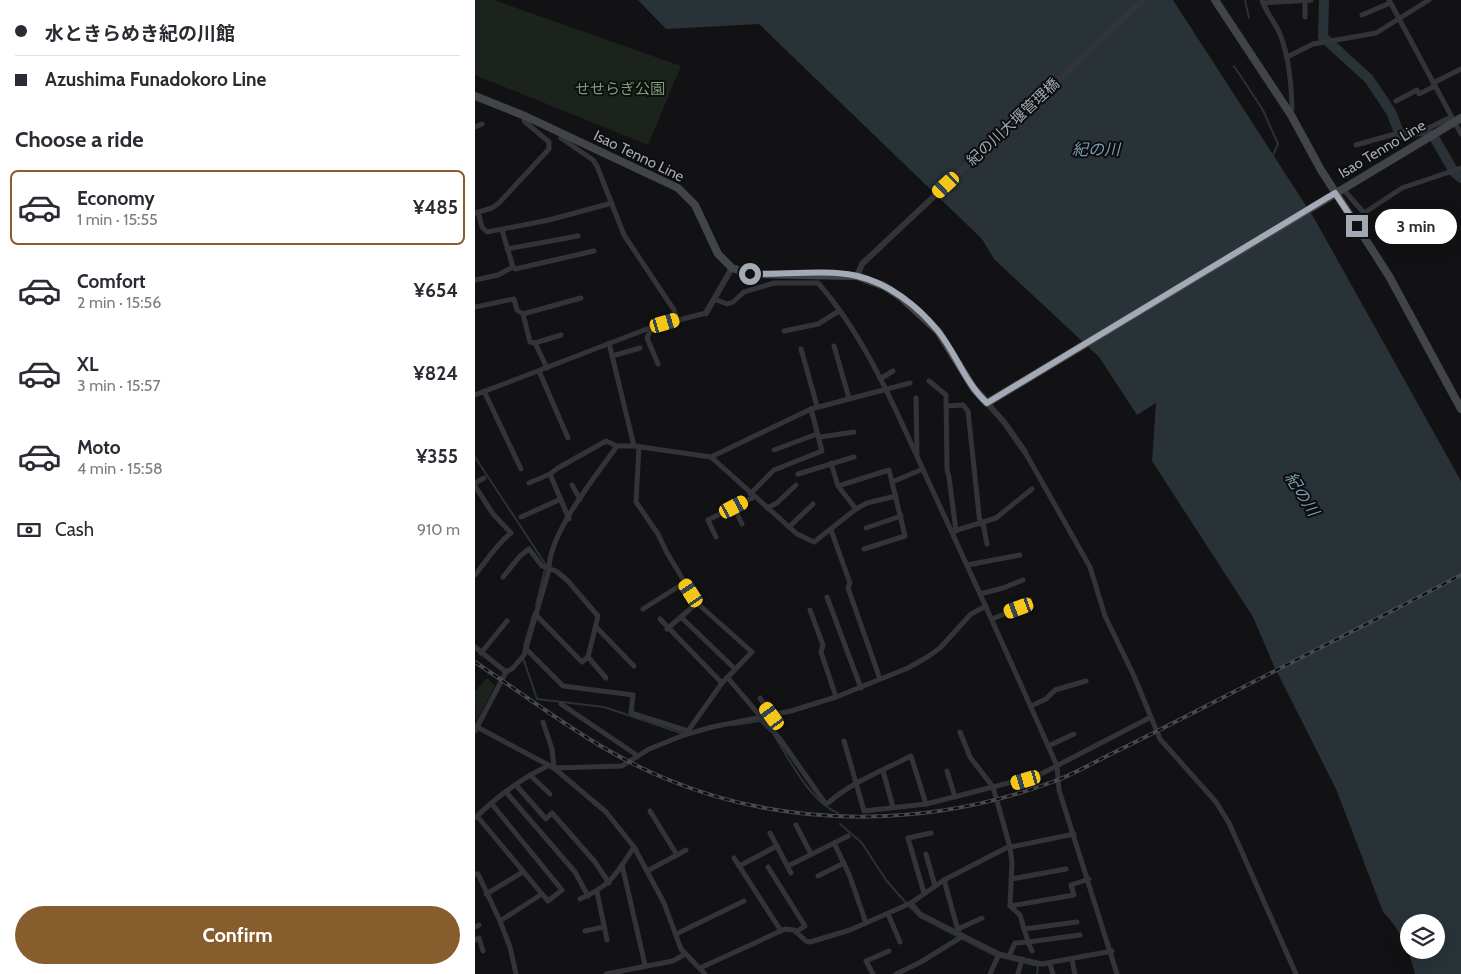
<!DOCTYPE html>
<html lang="en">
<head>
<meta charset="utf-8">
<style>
  body { margin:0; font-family:Cabin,"Noto Sans JP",sans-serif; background:#f7f7f7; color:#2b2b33; height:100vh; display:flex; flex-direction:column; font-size:19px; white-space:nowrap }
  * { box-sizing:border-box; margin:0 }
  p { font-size:16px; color:#7c7c81 }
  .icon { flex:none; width:28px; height:28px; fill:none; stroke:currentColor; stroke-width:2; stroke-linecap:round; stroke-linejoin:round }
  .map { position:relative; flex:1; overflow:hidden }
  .side { display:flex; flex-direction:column; background:#fff; width:475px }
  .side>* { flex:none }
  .top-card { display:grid; align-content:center; height:110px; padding:0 15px; background:#fff }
  .fabs { position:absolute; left:925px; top:914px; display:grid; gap:10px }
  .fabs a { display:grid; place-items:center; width:45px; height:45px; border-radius:50%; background:#fff; box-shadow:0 5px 20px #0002; font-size:25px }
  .end { position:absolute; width:22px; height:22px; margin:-11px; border:6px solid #a3aab5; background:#111; box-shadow:0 0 0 2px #111 }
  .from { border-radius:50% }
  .bubble { position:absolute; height:35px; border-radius:18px; background:#fff; box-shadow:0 5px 20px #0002; font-size:16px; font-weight:700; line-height:35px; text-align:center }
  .car { position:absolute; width:15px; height:30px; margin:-15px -8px; border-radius:6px; box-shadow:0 0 4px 1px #0007; background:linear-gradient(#f5c518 24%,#345 0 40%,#f5c518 0 76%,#345 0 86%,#f5c518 0) }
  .top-card b { display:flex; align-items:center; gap:18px; height:48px; font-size:19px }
  .top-card b+b { border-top:1px solid #e1e1e2 }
  .top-card i { width:12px; height:12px; background:#2b2b33 }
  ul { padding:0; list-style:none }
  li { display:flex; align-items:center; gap:15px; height:75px; margin:0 10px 8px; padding:0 5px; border:2px solid transparent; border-radius:8px }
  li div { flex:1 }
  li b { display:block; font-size:19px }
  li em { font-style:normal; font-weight:700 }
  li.current { border-color:#875d2d }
  li>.icon { width:45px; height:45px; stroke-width:1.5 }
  h2 { padding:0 15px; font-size:22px; line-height:60px }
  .pay { display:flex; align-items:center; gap:12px; height:55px; padding:0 15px; font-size:19px }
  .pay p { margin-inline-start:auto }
  .primary-button { display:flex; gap:10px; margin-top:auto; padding:10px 15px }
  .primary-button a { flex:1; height:58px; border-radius:30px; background:#875d2d; color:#fff; font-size:20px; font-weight:700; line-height:58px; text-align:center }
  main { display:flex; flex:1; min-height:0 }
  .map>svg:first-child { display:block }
  .green { fill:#1c231c }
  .water { fill:#283237; fill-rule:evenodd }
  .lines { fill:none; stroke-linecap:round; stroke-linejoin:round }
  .stream { stroke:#283237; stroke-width:2 }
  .river { stroke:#283237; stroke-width:10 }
  .minor { stroke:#333439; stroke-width:5 }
  .tertiary { stroke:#333439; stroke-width:6 }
  .secondary { stroke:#414449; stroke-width:8 }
  .rail-casing { stroke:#46494e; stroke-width:4 }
  .rail { stroke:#0d0d0e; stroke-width:2; stroke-dasharray:5.5; stroke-linecap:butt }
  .route { stroke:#a3aab5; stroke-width:6 }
  .labels { text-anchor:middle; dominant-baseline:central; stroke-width:4; stroke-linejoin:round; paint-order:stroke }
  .park-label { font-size:15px; fill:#7ba079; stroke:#0d0d0e }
  .street-label { font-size:15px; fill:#a3aab5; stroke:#0d0d0e }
  .water-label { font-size:16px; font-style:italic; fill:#789db1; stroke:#0d0d0e }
</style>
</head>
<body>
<main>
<section class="side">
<div class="top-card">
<b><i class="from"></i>水ときらめき紀の川館</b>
<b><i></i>Azushima Funadokoro Line</b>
</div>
<h2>Choose a ride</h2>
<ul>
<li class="current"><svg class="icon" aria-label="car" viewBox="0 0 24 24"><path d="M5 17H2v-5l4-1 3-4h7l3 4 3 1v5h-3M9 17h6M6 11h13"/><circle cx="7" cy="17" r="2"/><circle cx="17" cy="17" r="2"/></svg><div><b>Economy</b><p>1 min · 15:55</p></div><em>¥485</em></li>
<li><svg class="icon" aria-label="car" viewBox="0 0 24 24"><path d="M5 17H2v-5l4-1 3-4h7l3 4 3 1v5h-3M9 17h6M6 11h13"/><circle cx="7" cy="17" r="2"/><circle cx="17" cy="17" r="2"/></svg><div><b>Comfort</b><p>2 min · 15:56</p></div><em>¥654</em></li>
<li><svg class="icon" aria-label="car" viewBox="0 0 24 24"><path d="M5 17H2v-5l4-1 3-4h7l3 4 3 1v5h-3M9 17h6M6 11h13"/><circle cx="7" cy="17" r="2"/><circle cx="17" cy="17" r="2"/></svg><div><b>XL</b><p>3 min · 15:57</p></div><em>¥824</em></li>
<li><svg class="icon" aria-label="car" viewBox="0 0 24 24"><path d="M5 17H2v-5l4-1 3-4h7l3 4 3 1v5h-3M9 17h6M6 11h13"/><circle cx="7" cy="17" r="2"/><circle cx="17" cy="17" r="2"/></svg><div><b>Moto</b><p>4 min · 15:58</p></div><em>¥355</em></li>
</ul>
<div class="pay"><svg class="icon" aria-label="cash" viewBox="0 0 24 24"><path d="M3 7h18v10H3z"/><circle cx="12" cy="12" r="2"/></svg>Cash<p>910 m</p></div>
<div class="primary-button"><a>Confirm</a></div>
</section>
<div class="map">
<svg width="986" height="974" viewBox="0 0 986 974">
  <rect width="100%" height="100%" fill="#121214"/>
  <g class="green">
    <polygon points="0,0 19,0 206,66 173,145 0,75"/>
    <polygon points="12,678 20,685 1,723 0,691"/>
  </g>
  <path class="water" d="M163,0H698L839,218L986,481V974H940C935,951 925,929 908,912L861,789L799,666L778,617L677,461L681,403L662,415L624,357L519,259L507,239L284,24L191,29ZM934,922H961V950H934Z"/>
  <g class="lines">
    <g class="stream">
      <polyline points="770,0 774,18"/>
      <polyline points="759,66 788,110 803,144 798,155"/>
      <polyline points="0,457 71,565 61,605"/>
      <polyline points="49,646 59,612"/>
      <polyline points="48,658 62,699 129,707 209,734"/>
      <polyline points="258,725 285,721 296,732"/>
      <path d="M299,735C314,759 336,803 363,813"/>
      <polyline points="365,824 387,843 411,880 431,903"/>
      <polyline points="434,906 445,917 521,956 563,966 562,974"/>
    </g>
    <g class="river">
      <polyline points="849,0 848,37 894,79 916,112 925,135 944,131 952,132"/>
      <polyline points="959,137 979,172 986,178"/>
    </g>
    <g class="minor">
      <path d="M787,0C791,13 800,22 805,34C814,57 816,82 817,107L816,115"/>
      <polyline points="830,0 830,17"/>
      <polyline points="914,0 986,134"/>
      <polyline points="788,3 836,0"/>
      <polyline points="887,15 915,3"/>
      <polyline points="812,57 838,44 901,33 954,0"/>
      <polyline points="958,83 986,69"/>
      <polyline points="921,101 942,90 944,94 960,86"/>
      <polyline points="0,127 7,124"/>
      <polyline points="86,138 118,160 122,166 149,235 199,310 202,319"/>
      <polyline points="881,145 941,128 954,128 976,117"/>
      <polyline points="868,189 889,213 927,188 986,168"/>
      <polyline points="3,212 7,227 12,232 74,220 137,203"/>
      <polyline points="0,213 17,208 24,203 74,149 74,142 49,121 50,116"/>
      <polyline points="27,230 38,267 40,269 119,251"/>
      <polyline points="32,249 103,236"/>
      <polyline points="0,280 23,275 38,267"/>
      <path d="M239,299L252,304L258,302L269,292L299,283H343C394,341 424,418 456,487C499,580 541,673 582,766L584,790L642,974"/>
      <polyline points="0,307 39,299 42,310 48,314 55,342 60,343 72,368"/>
      <polyline points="48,314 106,298"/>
      <polyline points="177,327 172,338 183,364"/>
      <polyline points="309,331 343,324 364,311"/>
      <polyline points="60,343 86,335"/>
      <polyline points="134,343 159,446"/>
      <polyline points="359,346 374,398"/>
      <polyline points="326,349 342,406"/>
      <polyline points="137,356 165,348"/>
      <polyline points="64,371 93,438"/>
      <polyline points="405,379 418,371"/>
      <polyline points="454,381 471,395 472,470 474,477 481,531"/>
      <polyline points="9,391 46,469"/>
      <polyline points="0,395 177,327 231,313"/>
      <polyline points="441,398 442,453"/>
      <polyline points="471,406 488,405 493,411 505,524"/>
      <polyline points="345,437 379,432"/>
      <polyline points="164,446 161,502 183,534 191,551 222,603 277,652 247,683 213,731 214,733"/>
      <polyline points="299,450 342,434"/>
      <polyline points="550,452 615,567 630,616 659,676 685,739 741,802 754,823 821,974"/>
      <polyline points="236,457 322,534 339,542 381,509 363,486 414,470 417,482 448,469"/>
      <polyline points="356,463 363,486"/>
      <polyline points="75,474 83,468 131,441 142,446"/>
      <polyline points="323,474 379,457"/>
      <polyline points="0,483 9,478"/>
      <polyline points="54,483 75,474 94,519"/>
      <polyline points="97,485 105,499"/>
      <path d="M0,486L18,514L36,533C21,545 12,560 0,575"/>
      <polyline points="275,494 299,470 347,451 336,409"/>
      <polyline points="259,507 267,524"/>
      <polyline points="292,508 302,503 321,485"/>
      <polyline points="381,509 392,503 421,496"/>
      <polyline points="46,517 86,499"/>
      <polyline points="508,523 512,544"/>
      <polyline points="314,527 338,504"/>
      <polyline points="391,528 426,516"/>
      <polyline points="356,530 375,583 373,588 405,679"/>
      <polyline points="479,531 521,518 557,489"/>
      <polyline points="241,537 233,520 279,497"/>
      <polyline points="389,549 430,536 417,482"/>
      <polyline points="492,565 545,555"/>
      <polyline points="28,577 45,556 54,549 67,566 81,571 92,580 123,616 113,657 107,662 61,615"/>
      <polyline points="505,594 528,588 548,580"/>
      <polyline points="352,597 386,688"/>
      <polyline points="168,609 209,583"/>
      <polyline points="335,610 348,645 346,652 361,697"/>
      <polyline points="206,617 260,669"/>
      <polyline points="185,619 247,683"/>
      <polyline points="517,619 544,608 555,600"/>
      <polyline points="121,627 159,666"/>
      <polyline points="192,629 222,603"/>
      <polyline points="0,647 31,672"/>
      <polyline points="51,649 88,686 158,695 156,713 213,731"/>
      <polyline points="6,653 32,621"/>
      <polyline points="113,657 131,678"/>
      <path d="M252,677L305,739L350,803H353C377,782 407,771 436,756L451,804"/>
      <polyline points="285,698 297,716"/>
      <polyline points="86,704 163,756"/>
      <polyline points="556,706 571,699 580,690 611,681"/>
      <polyline points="68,722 77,749 79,768"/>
      <polyline points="0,726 79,768 131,812 159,847 189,903 206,949 230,974"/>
      <path d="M0,731L31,672L38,668L49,655L74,570C73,534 121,476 142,446H159L236,457L336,409L435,383"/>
      <polyline points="369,741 389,811 451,804 518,787 495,757 485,732"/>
      <polyline points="573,746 599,734"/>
      <polyline points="79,768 147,766 174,749 209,735 237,727 316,711 361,697 433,668 454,656 465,648 496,614 511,606"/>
      <polyline points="408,771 418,807"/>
      <polyline points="472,771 480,797"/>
      <polyline points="55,775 75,794"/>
      <polyline points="41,785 71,819 77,813 120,862 134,883"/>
      <polyline points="31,792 100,872 113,896"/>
      <polyline points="16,803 87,890 73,901 67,894 25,921 35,947 41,974"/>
      <polyline points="2,816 67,894"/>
      <path d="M1,817C22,797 46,778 73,766"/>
      <polyline points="321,825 336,854"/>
      <polyline points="295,833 316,873"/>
      <polyline points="359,843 374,874 391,923"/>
      <polyline points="451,854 460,886"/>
      <polyline points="202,855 211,850"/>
      <polyline points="259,858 306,931"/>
      <polyline points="147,865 170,965"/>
      <polyline points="264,866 302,846"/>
      <polyline points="313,866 373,836"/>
      <polyline points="293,867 330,926 321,932"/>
      <polyline points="172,871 202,855 175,811"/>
      <polyline points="0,874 3,874 25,921"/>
      <polyline points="343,876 369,863"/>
      <polyline points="536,879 591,869"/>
      <polyline points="469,880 484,934"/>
      <polyline points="122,892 132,940"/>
      <polyline points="449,893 433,838 456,833"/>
      <polyline points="11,894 48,872"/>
      <path d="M105,899C137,885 141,874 159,847"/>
      <polyline points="436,903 445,914 524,954 567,964 637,951"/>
      <polyline points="535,906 599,895 596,885 614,879"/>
      <polyline points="413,914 425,942"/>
      <polyline points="0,927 4,925"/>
      <polyline points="483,929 507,918"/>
      <polyline points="549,929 602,922"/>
      <polyline points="110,931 129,927"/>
      <polyline points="201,934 269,901"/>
      <polyline points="0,940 4,938 8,951"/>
      <polyline points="557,951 553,942 605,935"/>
      <polyline points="534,956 540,943 553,942 545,915 535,906 537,862 535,847 518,787 564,775 674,718"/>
      <polyline points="597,960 600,974"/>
      <polyline points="575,964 578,974"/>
      <polyline points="225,968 310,929 319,930 331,941 335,942 375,930 436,903 469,880 531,848 599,834"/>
      <polyline points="131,974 198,961 210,954"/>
      <polyline points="398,974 391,961 414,951"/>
      <polyline points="421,974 446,962 488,936"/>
      <polyline points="515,974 524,954"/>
      <polyline points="543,974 547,959"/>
    </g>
    <g class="tertiary">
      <polyline points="382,276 387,264 668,0"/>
      <polyline points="231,313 257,268"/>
      <polyline points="512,403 529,422 550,452"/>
    </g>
    <g class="secondary">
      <polyline points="740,0 816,115 846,170 914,276 986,409"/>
      <polyline points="0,96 50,116 203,188 220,205 243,254 257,268 275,274 382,276 409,286 426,297 463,331 499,389 512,403 986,118"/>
    </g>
    <g class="rail-casing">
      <path id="rail" d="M0,662C60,702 121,750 189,778C313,830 455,828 580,781C599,774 616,764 634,755C671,737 708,718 745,699C825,658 906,617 986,575"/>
    </g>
    <use href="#rail" class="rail"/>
  </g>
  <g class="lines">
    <path class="route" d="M275,274C308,275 351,269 382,276C413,283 443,306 463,331C481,353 490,383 512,403L860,193L882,226"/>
  </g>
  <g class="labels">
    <g class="park-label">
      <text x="145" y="89">せせらぎ公園</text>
    </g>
    <g class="street-label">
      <text transform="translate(538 122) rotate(-43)">紀の川大堰管理橋</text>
      <text transform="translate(907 149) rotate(-31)">Isao Tenno Line</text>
      <text transform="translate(164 156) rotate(26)">Isao Tenno Line</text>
    </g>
    <g class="water-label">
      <text x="621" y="149">紀の川</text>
      <text transform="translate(827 494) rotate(58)">紀の川</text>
    </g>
  </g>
</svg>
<div class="fabs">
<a><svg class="icon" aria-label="layers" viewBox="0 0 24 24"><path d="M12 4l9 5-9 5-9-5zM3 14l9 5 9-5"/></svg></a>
</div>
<i class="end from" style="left:275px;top:274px"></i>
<i class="end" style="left:882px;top:226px"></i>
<div class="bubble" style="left:900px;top:209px;width:82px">3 min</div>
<i class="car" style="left:471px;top:185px;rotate:227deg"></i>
<i class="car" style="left:190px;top:323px;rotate:74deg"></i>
<i class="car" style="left:259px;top:507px;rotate:62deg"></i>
<i class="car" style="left:216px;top:593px;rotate:327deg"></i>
<i class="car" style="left:544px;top:608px;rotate:250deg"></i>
<i class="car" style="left:297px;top:716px;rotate:324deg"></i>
<i class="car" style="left:551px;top:780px;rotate:254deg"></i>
</div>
</main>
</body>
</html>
